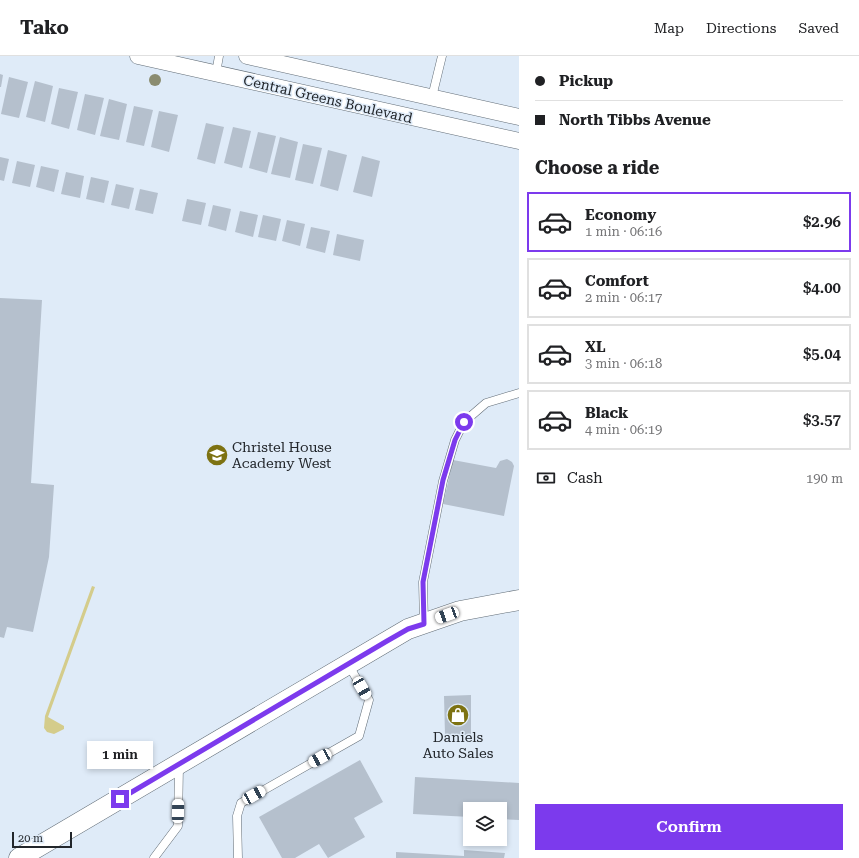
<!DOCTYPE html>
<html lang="en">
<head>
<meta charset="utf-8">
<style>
  body { margin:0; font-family:"Roboto Serif",serif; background:#f6f6f6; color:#202124; height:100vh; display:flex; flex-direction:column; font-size:15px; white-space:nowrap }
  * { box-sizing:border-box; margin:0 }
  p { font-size:13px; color:#757577 }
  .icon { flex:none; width:22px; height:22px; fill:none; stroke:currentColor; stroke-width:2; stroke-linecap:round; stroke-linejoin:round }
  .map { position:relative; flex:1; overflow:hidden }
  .sheet { display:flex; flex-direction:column; background:#fff; width:340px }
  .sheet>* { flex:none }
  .hud { display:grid; align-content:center; height:88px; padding:0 16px; background:#fff }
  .buttons { position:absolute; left:463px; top:746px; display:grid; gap:8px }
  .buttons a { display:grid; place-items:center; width:44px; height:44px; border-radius:0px; background:#fff; box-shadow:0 2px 6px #0003; font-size:20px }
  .scale { position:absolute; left:12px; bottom:10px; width:60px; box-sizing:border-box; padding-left:4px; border:2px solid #22262b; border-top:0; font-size:11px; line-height:14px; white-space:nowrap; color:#22262b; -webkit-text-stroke:3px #dfebf8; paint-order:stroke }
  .end { position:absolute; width:18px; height:18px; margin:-9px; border:5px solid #7c3aed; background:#fff; box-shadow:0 0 0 2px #fff }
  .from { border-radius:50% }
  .bubble { position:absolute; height:28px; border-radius:0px; background:#fff; box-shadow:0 2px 6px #0003; font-size:13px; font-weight:600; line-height:28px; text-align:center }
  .car { position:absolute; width:12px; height:24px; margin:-12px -6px; border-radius:5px; box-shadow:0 0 3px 1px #0007; background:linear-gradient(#fff 24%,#345 0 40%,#fff 0 76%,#345 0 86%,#fff 0) }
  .hud b { display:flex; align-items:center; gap:14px; height:38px; font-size:15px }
  .hud b+b { border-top:1px solid #e0e0e0 }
  .hud i { width:10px; height:10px; background:#202124 }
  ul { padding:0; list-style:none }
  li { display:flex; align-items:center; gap:12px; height:60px; margin:0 8px 6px; padding:0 8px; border:2px solid #e0e0e0; border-radius:0px }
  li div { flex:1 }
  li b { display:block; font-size:15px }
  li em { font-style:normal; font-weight:600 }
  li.current { border-color:#7c3aed }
  li>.icon { width:36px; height:36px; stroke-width:1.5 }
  h2 { padding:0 16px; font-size:18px; line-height:48px }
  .pay { display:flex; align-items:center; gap:10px; height:44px; padding:0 16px; font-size:15px }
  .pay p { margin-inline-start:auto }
  .button { display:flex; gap:8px; margin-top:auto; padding:8px 16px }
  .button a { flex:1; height:46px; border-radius:0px; background:#7c3aed; color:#fff; font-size:16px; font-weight:600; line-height:46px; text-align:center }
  header { display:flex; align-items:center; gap:24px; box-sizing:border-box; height:56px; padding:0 20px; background:#fff; border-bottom:1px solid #e0e0e0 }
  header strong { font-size:19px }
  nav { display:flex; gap:22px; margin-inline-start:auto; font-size:14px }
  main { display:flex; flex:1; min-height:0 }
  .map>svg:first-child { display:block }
  .green { fill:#d4cc8b }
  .building { fill:#b5c0cd }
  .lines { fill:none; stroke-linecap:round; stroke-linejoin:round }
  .service-casing { stroke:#616c76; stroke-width:9 }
  .minor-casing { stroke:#616c76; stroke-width:17 }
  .tertiary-casing { stroke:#616c76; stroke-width:21 }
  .service { stroke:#fff; stroke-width:8 }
  .minor { stroke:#fff; stroke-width:16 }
  .tertiary { stroke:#fff; stroke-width:20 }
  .tree { fill:#8b8c70 }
  .route { stroke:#7c3aed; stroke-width:5 }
  .labels { text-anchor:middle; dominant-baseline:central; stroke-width:3; stroke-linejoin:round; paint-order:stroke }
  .street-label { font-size:14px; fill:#22262b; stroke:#dfebf8 }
  .poi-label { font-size:14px; fill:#22262b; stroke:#dfebf8; text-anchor:start }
</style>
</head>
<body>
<header>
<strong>Tako</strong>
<nav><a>Map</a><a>Directions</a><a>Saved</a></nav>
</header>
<main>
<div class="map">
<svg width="519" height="802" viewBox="0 0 519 802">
  <rect width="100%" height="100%" fill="#dfebf8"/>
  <polygon class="green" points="92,530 95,531 48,661 64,670 64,673 54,678 47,676 44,672 45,660"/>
  <g class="building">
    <polygon points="0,18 3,19 1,31 0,31"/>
    <polygon points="9,21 28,26 19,62 1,58"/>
    <polygon points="35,25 53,30 45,66 26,61"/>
    <polygon points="59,32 78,36 69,73 51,68"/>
    <polygon points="85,38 104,42 95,79 77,74"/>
    <polygon points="109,43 127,48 119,84 100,80"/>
    <polygon points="134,50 153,54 144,90 126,86"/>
    <polygon points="159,55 178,59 169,96 151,91"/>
    <polygon points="206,67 224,71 215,108 197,103"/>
    <polygon points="233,71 251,75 242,112 224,107"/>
    <polygon points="258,76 276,80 267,117 249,112"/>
    <polygon points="280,81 298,86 290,122 271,118"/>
    <polygon points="303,88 322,92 313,128 295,124"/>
    <polygon points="328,94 347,99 338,135 320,130"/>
    <polygon points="362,100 380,105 372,141 353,136"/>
    <polygon points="0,101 9,103 4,125 0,124"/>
    <polygon points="17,105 35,109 30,131 12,127"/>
    <polygon points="41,110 59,114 54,136 36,131"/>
    <polygon points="66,116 84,120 80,142 61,138"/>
    <polygon points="91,121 109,125 104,147 86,143"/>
    <polygon points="116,128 134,132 129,153 111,149"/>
    <polygon points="140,133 158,137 153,158 135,154"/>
    <polygon points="187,143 206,147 201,169 182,165"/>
    <polygon points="213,149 231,153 226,175 208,170"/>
    <polygon points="240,155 258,159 253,181 235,176"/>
    <polygon points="263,159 281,163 276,185 258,181"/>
    <polygon points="287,164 305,168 300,190 282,185"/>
    <polygon points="311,171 330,175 325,197 306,192"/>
    <polygon points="337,178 364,184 360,205 333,199"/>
    <polygon points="0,242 42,244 31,427 54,429 49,501 33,576 7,571 4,582 0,581"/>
    <polygon points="507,403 512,406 514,410 504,460 443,448 453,404 496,412 500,405"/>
    <polygon points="471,639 471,679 445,679 444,640"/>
    <polygon points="360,704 383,746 354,762 365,781 328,802 319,788 295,802 282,802 259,761"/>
    <polygon points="415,721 519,727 519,764 500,763 500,753 470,753 470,761 413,758"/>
    <polygon points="464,794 505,797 504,802 396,802 396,796 464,800"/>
  </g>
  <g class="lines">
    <g class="service-casing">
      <g id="service">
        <polyline points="216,17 219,0"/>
        <polyline points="432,41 442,0"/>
        <polyline points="424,567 423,526 443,425 455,384 464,366 486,347 519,337"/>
        <polyline points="154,802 178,770 179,709"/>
        <polyline points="238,802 237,760 241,747 359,680 369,644 348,608"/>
      </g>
    </g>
    <g class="minor-casing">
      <g id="minor">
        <polyline points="138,0 519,85"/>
        <polyline points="247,0 519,61"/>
      </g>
    </g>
    <g class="tertiary-casing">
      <polyline id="tertiary" points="19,802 408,573 460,555 519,544"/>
    </g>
    <use href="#service" class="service"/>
    <use href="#minor" class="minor"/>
    <use href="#tertiary" class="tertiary"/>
  </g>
  <circle class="tree" cx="155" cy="24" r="6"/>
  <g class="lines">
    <polyline class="route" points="120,743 387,585 408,573 424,568 423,526 443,424 455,384 464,366"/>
  </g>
  <defs>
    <g id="school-disc" transform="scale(1.15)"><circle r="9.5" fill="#7d7212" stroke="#dfebf8"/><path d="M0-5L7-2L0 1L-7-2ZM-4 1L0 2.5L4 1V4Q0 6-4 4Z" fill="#fff"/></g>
    <g id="shop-disc" transform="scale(1.15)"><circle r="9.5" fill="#7d7212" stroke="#dfebf8"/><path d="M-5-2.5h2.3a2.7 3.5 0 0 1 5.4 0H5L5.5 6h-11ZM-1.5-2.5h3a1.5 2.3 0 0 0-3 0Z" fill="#fff"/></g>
  </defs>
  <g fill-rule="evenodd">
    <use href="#school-disc" x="217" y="399"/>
    <use href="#shop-disc" x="458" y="659"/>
  </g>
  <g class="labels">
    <g class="street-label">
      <text transform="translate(328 43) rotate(13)">Central Greens Boulevard</text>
    </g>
    <g class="poi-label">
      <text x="232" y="391">Christel House<tspan x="232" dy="16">Academy West</tspan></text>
      <text x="458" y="681" text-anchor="middle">Daniels<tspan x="458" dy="16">Auto Sales</tspan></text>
    </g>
  </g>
</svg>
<div class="buttons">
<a><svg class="icon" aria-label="layers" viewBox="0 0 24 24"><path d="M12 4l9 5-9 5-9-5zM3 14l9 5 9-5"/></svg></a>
</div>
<div class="scale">20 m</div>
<i class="end from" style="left:464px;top:366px"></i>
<i class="end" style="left:120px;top:743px"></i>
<div class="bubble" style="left:87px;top:685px;width:66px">1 min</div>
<i class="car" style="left:447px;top:559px;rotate:250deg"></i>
<i class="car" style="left:362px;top:632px;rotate:150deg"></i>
<i class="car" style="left:320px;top:702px;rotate:241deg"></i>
<i class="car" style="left:254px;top:739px;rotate:61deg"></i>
<i class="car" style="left:178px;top:755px;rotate:1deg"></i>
</div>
<section class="sheet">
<div class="hud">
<b><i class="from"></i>Pickup</b>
<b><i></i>North Tibbs Avenue</b>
</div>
<h2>Choose a ride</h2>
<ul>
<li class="current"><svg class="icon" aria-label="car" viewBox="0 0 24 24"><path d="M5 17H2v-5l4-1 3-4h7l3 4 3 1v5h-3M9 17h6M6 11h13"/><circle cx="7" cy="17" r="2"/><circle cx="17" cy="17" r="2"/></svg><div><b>Economy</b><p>1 min · 06:16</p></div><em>$2.96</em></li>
<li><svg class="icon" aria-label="car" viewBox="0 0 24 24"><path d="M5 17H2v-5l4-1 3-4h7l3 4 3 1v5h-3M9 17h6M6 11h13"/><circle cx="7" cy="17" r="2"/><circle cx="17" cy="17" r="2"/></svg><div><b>Comfort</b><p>2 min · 06:17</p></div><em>$4.00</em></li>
<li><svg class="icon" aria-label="car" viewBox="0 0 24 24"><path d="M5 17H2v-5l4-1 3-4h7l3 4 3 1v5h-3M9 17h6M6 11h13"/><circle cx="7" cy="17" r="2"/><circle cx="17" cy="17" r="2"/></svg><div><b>XL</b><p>3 min · 06:18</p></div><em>$5.04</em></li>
<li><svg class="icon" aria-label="car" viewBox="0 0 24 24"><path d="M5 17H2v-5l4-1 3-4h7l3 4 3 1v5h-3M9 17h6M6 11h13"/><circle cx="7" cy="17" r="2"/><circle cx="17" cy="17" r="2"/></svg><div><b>Black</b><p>4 min · 06:19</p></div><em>$3.57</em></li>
</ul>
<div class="pay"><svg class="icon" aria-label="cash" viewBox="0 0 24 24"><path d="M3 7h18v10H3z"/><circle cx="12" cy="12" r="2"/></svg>Cash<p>190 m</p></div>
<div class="button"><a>Confirm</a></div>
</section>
</main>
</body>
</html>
